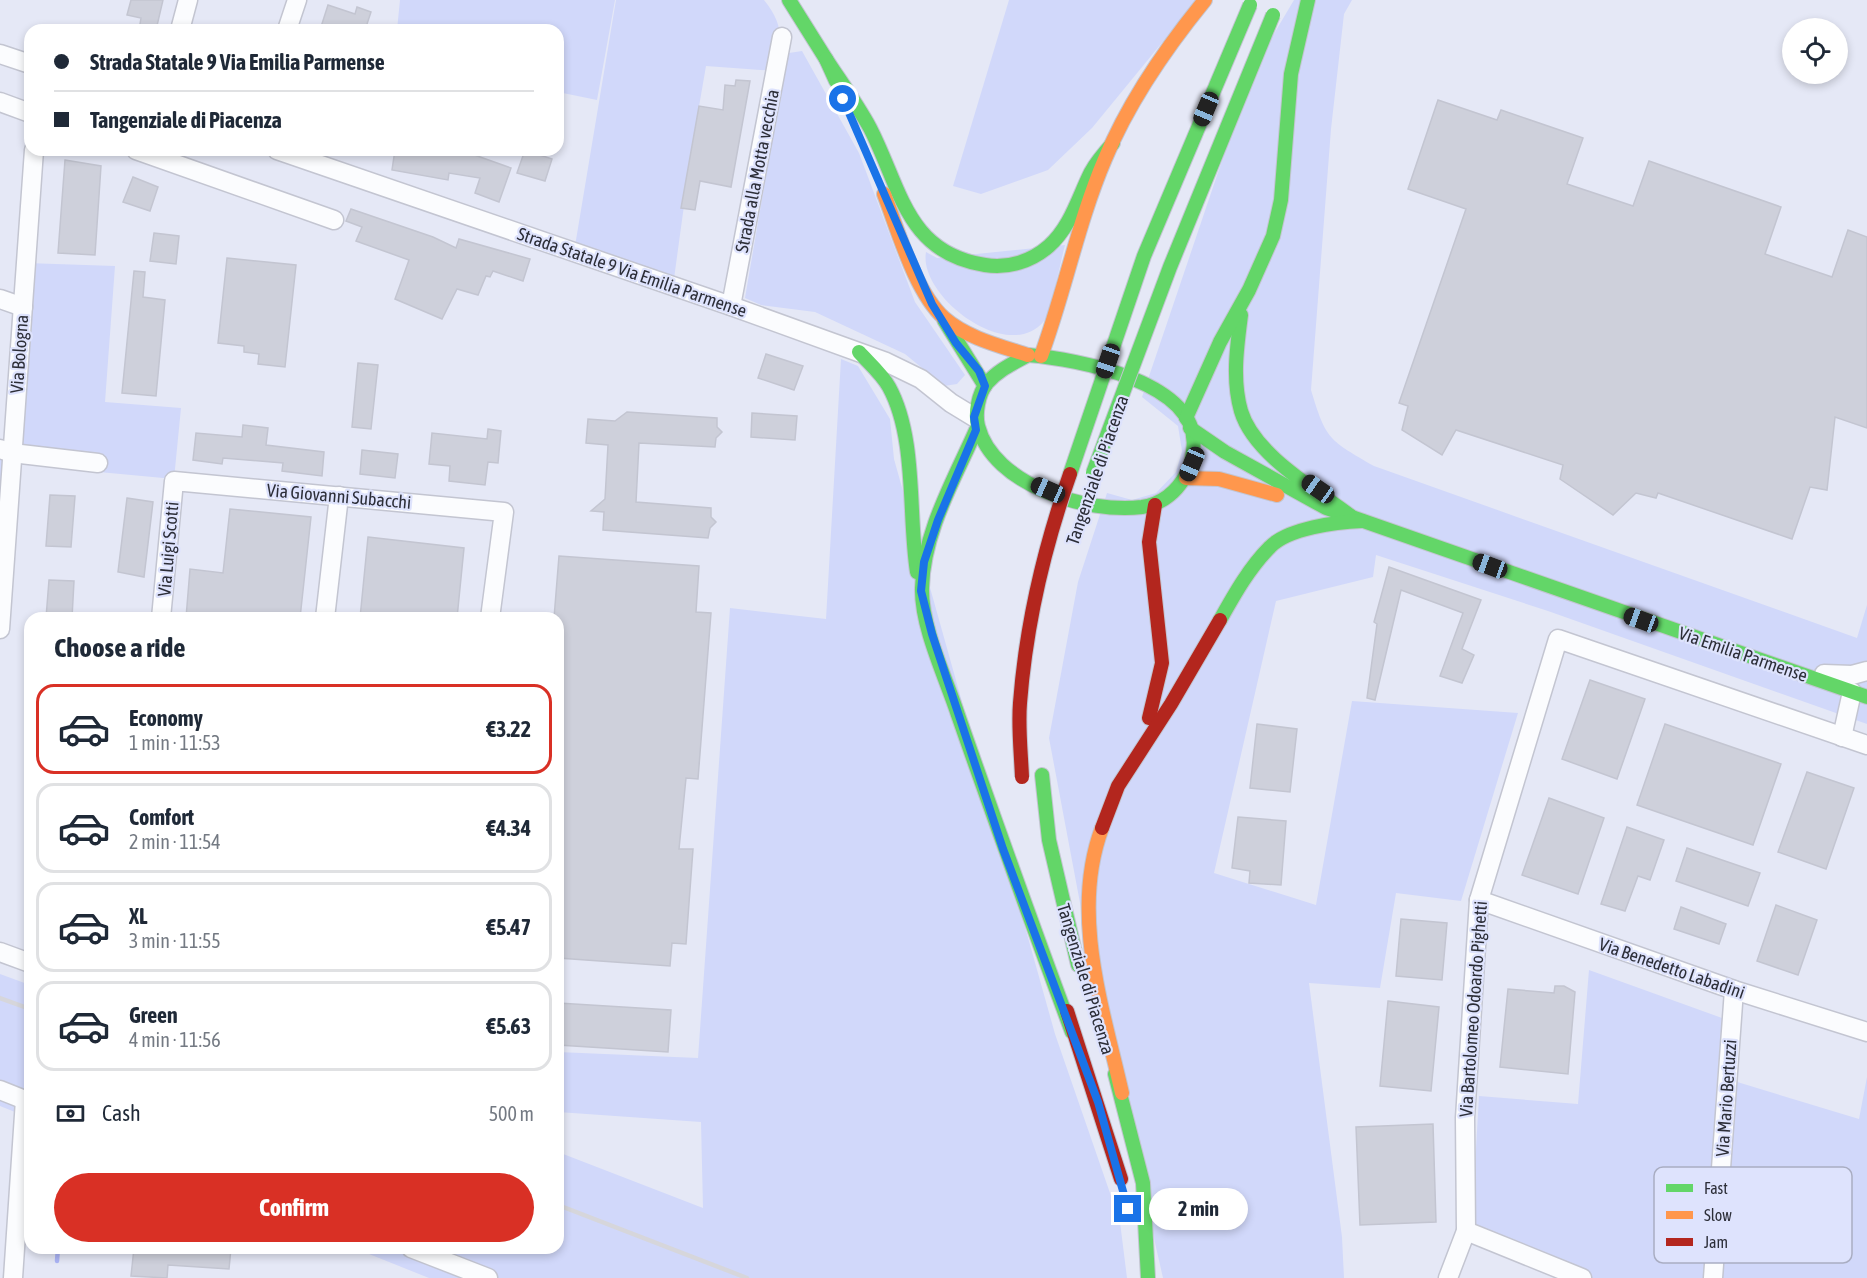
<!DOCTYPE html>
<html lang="en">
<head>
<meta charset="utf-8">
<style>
  body { margin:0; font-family:"Asap Condensed",sans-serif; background:#f2f2f3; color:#1f2937; height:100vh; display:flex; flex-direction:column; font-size:22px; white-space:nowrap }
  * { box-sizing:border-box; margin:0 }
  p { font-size:20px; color:#747a83 }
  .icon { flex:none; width:33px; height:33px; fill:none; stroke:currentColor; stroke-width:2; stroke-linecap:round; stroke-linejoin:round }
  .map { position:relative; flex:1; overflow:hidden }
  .sheet { position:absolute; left:24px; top:612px; width:540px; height:642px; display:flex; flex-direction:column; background:#fff; border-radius:18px; box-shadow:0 3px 9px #0003 }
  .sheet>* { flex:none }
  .guide { position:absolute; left:24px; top:24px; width:540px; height:132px; border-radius:18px; box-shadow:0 3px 9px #0003; display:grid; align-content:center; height:132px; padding:0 30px; background:#fff }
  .fabs { position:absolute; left:1782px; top:18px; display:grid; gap:12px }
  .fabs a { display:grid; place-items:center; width:66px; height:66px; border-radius:50%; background:#fff; box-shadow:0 3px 9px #0003; font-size:30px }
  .end { position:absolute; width:27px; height:27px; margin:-14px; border:8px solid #1a73e8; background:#fff; box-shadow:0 0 0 3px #fff }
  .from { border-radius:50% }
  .bubble { position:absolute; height:42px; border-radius:21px; background:#fff; box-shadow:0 3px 9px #0003; font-size:20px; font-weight:700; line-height:42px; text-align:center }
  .car { position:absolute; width:18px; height:36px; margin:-18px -9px; border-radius:8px; box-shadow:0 0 4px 2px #0007; background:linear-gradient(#222 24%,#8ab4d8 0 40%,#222 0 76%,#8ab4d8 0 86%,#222 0) }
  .guide b { display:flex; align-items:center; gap:21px; height:57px; font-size:22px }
  .guide b+b { border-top:2px solid #e0e1e3 }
  .guide i { width:15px; height:15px; background:#1f2937 }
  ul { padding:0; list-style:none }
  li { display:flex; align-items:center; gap:18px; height:90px; margin:0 12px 9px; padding:0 18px; border:3px solid #e0e1e3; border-radius:18px }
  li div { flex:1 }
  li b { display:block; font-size:22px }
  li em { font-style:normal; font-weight:700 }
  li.active { border-color:#d93025 }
  li>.icon { width:54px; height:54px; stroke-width:1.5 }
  h2 { padding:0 30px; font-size:27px; line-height:72px }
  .pay { display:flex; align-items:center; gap:15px; height:66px; padding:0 30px; font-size:22px }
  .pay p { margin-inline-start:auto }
  .action { display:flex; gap:12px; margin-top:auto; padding:12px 30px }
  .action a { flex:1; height:69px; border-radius:36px; background:#d93025; color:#fff; font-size:24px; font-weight:700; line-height:69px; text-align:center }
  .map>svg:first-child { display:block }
  .green { fill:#d1d8fa }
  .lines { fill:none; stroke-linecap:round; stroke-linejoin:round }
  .stream { stroke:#acb5f7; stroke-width:4.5 }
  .building { fill:#ced0db; stroke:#c3c5d1; stroke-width:1.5 }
  .street-casing { stroke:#c3c5d1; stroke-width:21 }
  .fast-casing { stroke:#c3c5d1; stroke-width:16 }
  .slow-casing { stroke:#c3c5d1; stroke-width:16 }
  .jam-casing { stroke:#c3c5d1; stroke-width:16 }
  .street { stroke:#fbfcfe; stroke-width:18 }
  .fast { stroke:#63d668; stroke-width:14 }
  .slow { stroke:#ff974d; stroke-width:14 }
  .jam { stroke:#b3261e; stroke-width:14 }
  .rail { stroke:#d6d6db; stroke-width:4.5 }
  .fast-bridge-casing { stroke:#c3c5d1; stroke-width:16; stroke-linecap:butt }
  .jam-bridge-casing { stroke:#c3c5d1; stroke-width:16; stroke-linecap:butt }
  .fast-bridge { stroke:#63d668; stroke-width:14 }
  .jam-bridge { stroke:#b3261e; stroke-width:14 }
  .route { stroke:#1a73e8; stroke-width:8 }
  .labels { text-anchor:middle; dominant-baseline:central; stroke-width:4.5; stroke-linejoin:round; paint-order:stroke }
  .street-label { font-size:18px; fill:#2c2e38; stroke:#dee3fd }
  .key { fill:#dee3fd; stroke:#a9adc2; stroke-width:1.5 }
  .key-label { font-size:16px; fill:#2c2e38 }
</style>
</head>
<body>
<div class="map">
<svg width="1867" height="1278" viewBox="0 0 1867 1278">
  <rect width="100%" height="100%" fill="#e5e8f6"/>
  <g class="green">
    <polygon points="400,0 615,0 597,100 558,92 558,30 397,30"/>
    <path d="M616,0H764C785,26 781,40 776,71L706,66L692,147L673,286L574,252Z"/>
    <polygon points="1009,0 1197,0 1092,128 1048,170 981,194 953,186"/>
    <path d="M1294,0H1352L1344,14L1331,129L1311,390C1326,440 1329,440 1374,466L1857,638L1867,605V724L1548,611L1376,555L1373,577L1276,601L1214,873L1316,905L1352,701L1518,713L1461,901L1396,893L1380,988L1309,983L1342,1237L1344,1278H1163L1090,956L1049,738L1078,582L1107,493L1132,500L1156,493L1176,472L1182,451L1178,426L1142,397L1253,69Z"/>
    <polygon points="802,51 859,153 915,302 965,375 957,384 944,386 905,354 815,312 761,305 745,298 785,65 789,53"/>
    <path d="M1065,245C1061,260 1051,311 1044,321C1009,365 918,296 926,252L937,258Z"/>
    <polygon points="26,263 115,266 105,402 181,408 174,479 99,472 101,463 15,454 0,626 0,449 14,453"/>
    <polygon points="841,359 858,366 890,419 894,459 1055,1034 1120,1222 1127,1278 429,1278 354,1248 558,1248 558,1152 703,1208 701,1122 558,1112 558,1052 698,1058 730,608 826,619"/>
    <polygon points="1589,970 1722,1018 1715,1106 1734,1081 1859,1119 1867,1077 1867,1278 1582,1278 1471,1236 1479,1096 1578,1104"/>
    <polygon points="0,974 30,985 30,1118 0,1106"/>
  </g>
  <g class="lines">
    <polyline class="stream" points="57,1261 58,1248"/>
  </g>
  <g class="building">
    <polygon points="131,0 163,0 156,30 139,30 141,18 127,15"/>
    <polygon points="328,5 355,14 357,7 371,12 365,30 320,30"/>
    <polygon points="736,80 750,81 731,187 700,181 695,210 681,208 699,106 723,110 725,85 735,86"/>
    <polygon points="1438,100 1497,120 1501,110 1583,138 1567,184 1633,206 1649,161 1781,207 1765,254 1832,277 1848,230 1867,237 1867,428 1835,417 1827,490 1810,487 1792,539 1658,493 1656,498 1636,493 1613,515 1560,479 1563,465 1456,430 1442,455 1402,430 1408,406 1399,403 1466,209 1408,189"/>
    <polygon points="395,150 447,150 469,153 511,168 499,202 475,193 480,178 449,173 448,180 392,170"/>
    <polygon points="525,150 552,159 545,181 517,173"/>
    <polygon points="65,160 101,166 95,255 58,253"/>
    <polygon points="133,177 158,187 150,211 123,202"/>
    <polygon points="351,209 433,237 456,248 459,239 530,259 523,281 493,271 490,277 486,276 478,295 457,289 442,319 395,299 409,260 356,241 362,227 346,221"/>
    <polygon points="154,233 179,236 176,264 150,261"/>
    <polygon points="227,258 296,265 285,367 258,364 259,354 244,352 244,346 218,343"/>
    <polygon points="134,271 145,272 143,297 165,300 156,396 122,393"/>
    <polygon points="766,354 803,366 794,390 758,378"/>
    <polygon points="358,363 378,365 371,429 352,427"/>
    <polygon points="627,412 717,418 717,427 722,432 716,438 715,447 639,443 636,502 711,508 711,517 716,522 710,528 708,538 603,530 604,512 591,511 605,499 608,445 586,443 588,419 615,421"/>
    <polygon points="752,413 797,416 795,440 751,437"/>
    <polygon points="243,425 268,428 266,445 324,452 322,476 282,471 283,463 223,458 222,464 193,460 196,433 242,437"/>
    <polygon points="488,429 501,431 498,463 488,462 485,485 449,481 450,466 429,464 432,433 487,439"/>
    <polygon points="362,450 398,454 395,478 360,474"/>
    <polygon points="50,495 75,496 71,547 46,546"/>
    <polygon points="127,498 153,502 144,577 118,572"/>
    <polygon points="230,509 311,517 300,618 186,618 190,569 223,573"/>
    <polygon points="368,537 464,548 457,618 360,618"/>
    <polygon points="559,556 699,566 696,612 711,613 698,779 686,778 679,849 693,849 686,944 672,943 670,966 558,958 558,618 554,618"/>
    <polygon points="1389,567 1481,600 1462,649 1474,655 1462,683 1440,676 1463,613 1401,590 1375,700 1367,698 1377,624 1374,622"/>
    <polygon points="49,580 74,581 72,618 46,618"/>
    <polygon points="1590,680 1645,699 1617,779 1562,759"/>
    <polygon points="1257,724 1297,729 1290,792 1250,788"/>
    <polygon points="1665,724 1781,764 1753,845 1637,805"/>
    <polygon points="1807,772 1854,788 1826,869 1778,852"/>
    <polygon points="1549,798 1604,818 1578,894 1522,875"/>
    <polygon points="1238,817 1286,821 1281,885 1249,883 1250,871 1232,868"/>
    <polygon points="1627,827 1664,840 1650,880 1638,876 1625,911 1601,904"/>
    <polygon points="1687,848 1760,873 1748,906 1676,881"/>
    <polygon points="1776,905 1817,920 1798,975 1757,961"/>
    <polygon points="1681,907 1726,924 1719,944 1674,929"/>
    <polygon points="1401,919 1447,923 1442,980 1396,976"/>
    <polygon points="1555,986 1564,986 1575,992 1568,1074 1500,1067 1508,989 1554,993"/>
    <polygon points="1388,1001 1439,1007 1431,1091 1380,1086"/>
    <polygon points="558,1003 671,1010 668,1052 558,1045"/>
    <polygon points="1433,1124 1436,1222 1360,1225 1356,1127"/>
    <polygon points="134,1248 231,1248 229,1269 168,1265 167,1278 131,1276"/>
  </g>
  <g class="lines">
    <g class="street-casing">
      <g id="street">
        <polyline points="180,30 188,0"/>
        <polyline points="287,30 297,0"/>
        <polyline points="0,54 30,64"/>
        <polyline points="0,102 30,113"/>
        <polyline points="136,150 334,220"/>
        <polyline points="277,150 731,306 886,362 921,379 951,403 974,417"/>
        <polyline points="0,299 23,307"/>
        <polyline points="731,306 782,37"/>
        <polyline points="0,449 12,453 98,463"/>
        <polyline points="161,618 174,481 504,512 490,618"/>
        <polyline points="325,618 339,496"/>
        <polyline points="0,629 34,150"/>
        <polyline points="1824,674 1852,675 1867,671"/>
        <polyline points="1842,737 1852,692"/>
        <polyline points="1479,900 1734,990 1867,1032"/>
        <polyline points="0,952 30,963"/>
        <polyline points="0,1090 30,1102"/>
        <polyline points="1466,1231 1582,1278"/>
        <polyline points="411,1248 488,1278"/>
        <polyline points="13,1278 25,1100"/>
        <polyline points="1448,1278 1466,1231 1465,1118 1479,900 1558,639 1867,745"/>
        <polyline points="1713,1278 1734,990"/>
      </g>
    </g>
    <g class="fast-casing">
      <g id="fast">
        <polyline points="789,0 826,59 836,81"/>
        <path d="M826,59C841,82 857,104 870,128C901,188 906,253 985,265C1008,269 1032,261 1049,246C1071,226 1078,198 1091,172C1097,161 1105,152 1113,143"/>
        <path d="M1241,315C1237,346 1232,380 1241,411C1254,455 1317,490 1352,517"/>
        <polyline points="944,320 985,386"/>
        <path d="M859,352C869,363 882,374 889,387C917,438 908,515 917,572"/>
        <path d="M1028,355C1076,359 1204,382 1193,451C1192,459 1191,466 1187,473C1177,492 1162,504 1142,507C1087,514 993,485 978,426C975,414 978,394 987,383C998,370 1014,363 1028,355Z"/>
        <polyline points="1186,418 1220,342 1249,290 1273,236 1281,200 1291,74 1308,0"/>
        <polyline points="1190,428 1225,452 1326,508 1867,697"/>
        <path d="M976,430C954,480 923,533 922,588C921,627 946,678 958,715C995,821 1033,927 1072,1032"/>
        <path d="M1220,620C1234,595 1249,568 1270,547C1288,528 1337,522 1362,521"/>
        <polyline points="1042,775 1049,840 1078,965"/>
        <polyline points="1115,1074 1143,1183 1148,1278"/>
      </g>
    </g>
    <g class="slow-casing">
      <g id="slow">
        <path d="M884,194C898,230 915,292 944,318C967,338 1000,346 1028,355"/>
        <path d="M1041,356C1065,291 1078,222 1105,159C1129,101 1165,49 1205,0"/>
        <polyline points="1186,478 1219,479 1277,495"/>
        <path d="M1102,828C1070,913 1103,1009 1122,1093"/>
      </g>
    </g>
    <g class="jam-casing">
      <g id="jam">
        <polyline points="1149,718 1162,663 1149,542 1155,505"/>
        <polyline points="1102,828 1118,786 1171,704 1220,620"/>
        <polyline points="1067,1011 1121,1179"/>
      </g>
    </g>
    <use href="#street" class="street"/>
    <use href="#fast" class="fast"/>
    <use href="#slow" class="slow"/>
    <use href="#jam" class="jam"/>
    <g class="rail">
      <polyline points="0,998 30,1009"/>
      <polyline points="558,1205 747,1278"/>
    </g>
    <g class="fast-bridge-casing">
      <g id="fast-bridge">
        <polyline points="1093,473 1170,267 1273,15"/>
        <polyline points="1070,474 1144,256 1250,5"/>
      </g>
    </g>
    <g class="jam-bridge-casing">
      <path id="jam-bridge" d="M1022,777C1021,753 1018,727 1020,703C1026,625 1044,548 1070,474"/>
    </g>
    <use href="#fast-bridge" class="fast-bridge"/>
    <use href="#jam-bridge" class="jam-bridge"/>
  </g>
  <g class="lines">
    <polyline class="route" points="843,99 932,304 956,343 979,371 985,386 974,417 976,430 938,520 924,562 921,591 932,634 1003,849 1098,1102 1128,1209"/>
  </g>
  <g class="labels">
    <g class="street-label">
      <text transform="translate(757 171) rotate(-79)">Strada alla Motta vecchia</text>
      <text transform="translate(632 272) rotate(19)">Strada Statale 9 Via Emilia Parmense</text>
      <text transform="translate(19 354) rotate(-86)">Via Bologna</text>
      <text transform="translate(1097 470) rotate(-71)">Tangenziale di Piacenza</text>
      <text transform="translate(339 496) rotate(5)">Via Giovanni Subacchi</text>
      <text transform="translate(168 549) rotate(-85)">Via Luigi Scotti</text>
      <text transform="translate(1743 654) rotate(19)">Via Emilia Parmense</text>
      <text transform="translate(1672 968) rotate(19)">Via Benedetto Labadini</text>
      <text transform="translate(1086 979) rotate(73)">Tangenziale di Piacenza</text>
      <text transform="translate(1473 1009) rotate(-86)">Via Bartolomeo Odoardo Pighetti</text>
      <text transform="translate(1726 1098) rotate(-86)">Via Mario Bertuzzi</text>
    </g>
  </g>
  <rect x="1654" y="1167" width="198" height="96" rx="9" class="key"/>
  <rect x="1666" y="1184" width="27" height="8" fill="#63d668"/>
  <rect x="1666" y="1211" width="27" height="8" fill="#ff974d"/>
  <rect x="1666" y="1238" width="27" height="8" fill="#b3261e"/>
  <g class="key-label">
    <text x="1704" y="1194">Fast</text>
    <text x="1704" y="1221">Slow</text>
    <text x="1704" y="1248">Jam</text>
  </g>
</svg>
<div class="fabs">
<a><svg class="icon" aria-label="locate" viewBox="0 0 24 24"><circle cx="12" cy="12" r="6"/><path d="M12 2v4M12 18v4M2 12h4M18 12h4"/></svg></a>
</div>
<i class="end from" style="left:843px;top:99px"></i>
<i class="end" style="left:1128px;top:1209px"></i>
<div class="bubble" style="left:1149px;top:1188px;width:99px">2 min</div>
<i class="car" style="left:1206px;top:109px;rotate:203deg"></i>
<i class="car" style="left:1108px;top:361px;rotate:199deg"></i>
<i class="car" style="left:1192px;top:464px;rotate:203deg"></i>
<i class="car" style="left:1318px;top:489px;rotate:305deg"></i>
<i class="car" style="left:1048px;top:490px;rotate:294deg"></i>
<i class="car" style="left:1490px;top:566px;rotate:290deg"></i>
<i class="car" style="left:1641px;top:620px;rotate:290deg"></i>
<div class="guide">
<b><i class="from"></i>Strada Statale 9 Via Emilia Parmense</b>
<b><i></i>Tangenziale di Piacenza</b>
</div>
<section class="sheet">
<h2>Choose a ride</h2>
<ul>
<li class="active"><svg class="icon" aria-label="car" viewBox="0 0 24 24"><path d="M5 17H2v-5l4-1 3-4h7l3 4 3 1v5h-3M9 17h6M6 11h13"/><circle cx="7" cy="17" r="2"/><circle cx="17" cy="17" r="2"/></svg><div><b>Economy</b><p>1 min · 11:53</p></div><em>€3.22</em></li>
<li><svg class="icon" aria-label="car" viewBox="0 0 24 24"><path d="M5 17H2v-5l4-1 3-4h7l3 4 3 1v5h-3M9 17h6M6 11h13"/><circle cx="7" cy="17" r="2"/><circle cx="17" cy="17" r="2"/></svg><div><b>Comfort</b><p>2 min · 11:54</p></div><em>€4.34</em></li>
<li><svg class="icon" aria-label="car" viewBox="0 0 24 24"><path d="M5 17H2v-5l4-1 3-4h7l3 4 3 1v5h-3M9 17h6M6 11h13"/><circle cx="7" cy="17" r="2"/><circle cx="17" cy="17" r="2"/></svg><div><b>XL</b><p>3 min · 11:55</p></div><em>€5.47</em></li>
<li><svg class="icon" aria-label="car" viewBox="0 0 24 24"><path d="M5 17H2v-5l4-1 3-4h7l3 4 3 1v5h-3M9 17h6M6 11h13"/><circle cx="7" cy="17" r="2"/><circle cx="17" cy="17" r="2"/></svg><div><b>Green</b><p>4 min · 11:56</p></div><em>€5.63</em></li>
</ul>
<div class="pay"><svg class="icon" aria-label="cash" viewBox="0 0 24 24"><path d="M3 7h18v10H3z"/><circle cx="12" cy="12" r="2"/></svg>Cash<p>500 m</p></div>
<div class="action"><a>Confirm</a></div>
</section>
</div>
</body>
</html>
